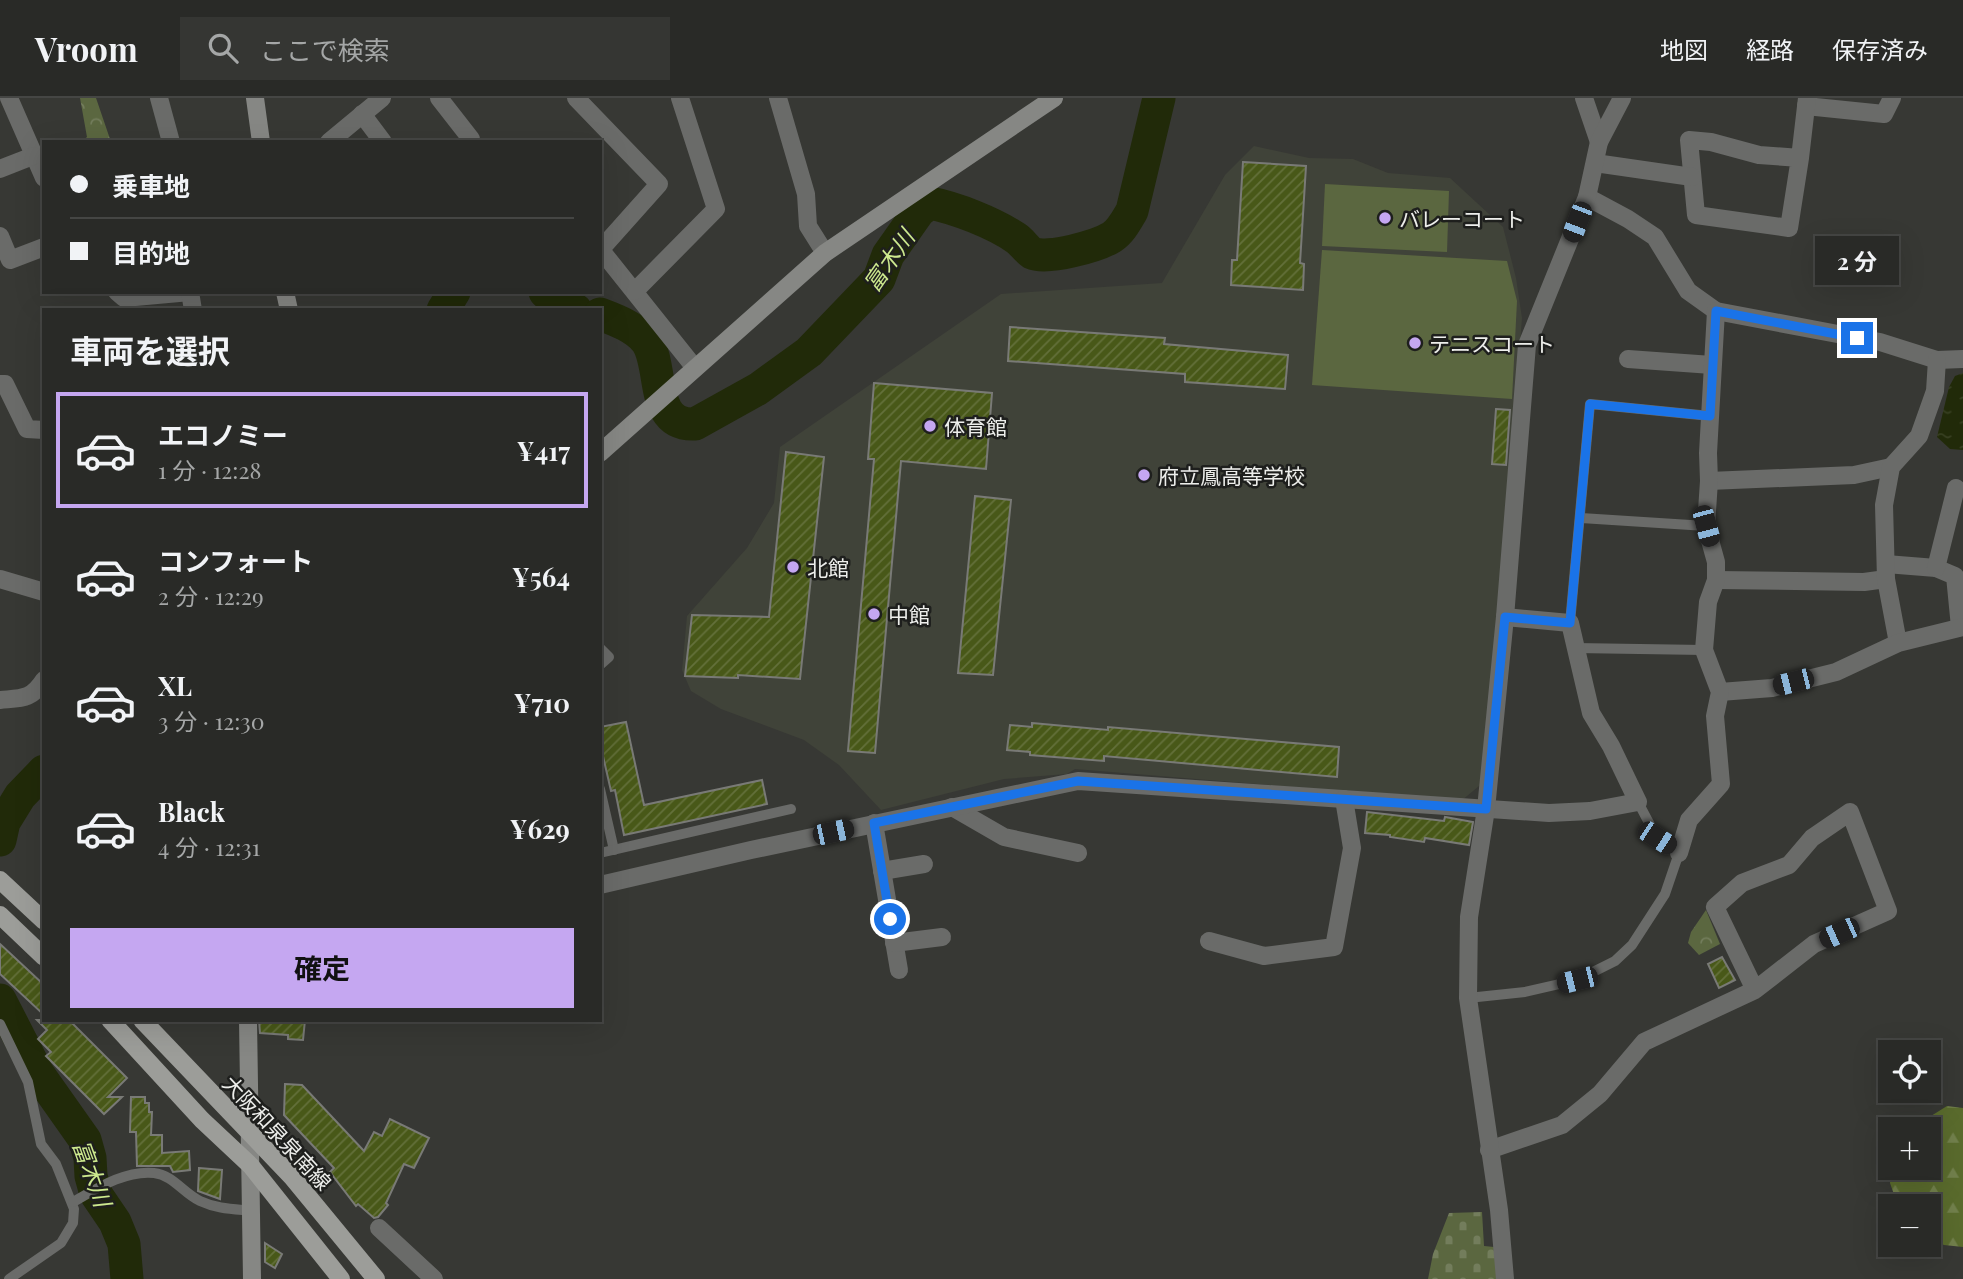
<!DOCTYPE html>
<html lang="ja">
<head>
<meta charset="utf-8">
<style>
  body { margin:0; font-family:"Playfair Display","Noto Sans JP",serif; background:#353633; color:#f1f3f6; height:100vh; display:flex; flex-direction:column; font-size:26px; white-space:nowrap }
  * { box-sizing:border-box; margin:0 }
  p { font-size:23px; color:#a5a7a7 }
  .icon { flex:none; width:38px; height:38px; fill:none; stroke:currentColor; stroke-width:2; stroke-linecap:round; stroke-linejoin:round }
  .map { position:relative; flex:1; overflow:hidden }
  .drawer { position:absolute; left:42px; top:210px; width:560px; height:714px; display:flex; flex-direction:column; background:#292a27; border-radius:0px; box-shadow:0 7px 28px #0002,0 0 0 2px #454644 }
  .drawer>* { flex:none }
  .banner { position:absolute; left:42px; top:42px; width:560px; height:154px; border-radius:0px; box-shadow:0 7px 28px #0002,0 0 0 2px #454644; display:grid; align-content:center; height:154px; padding:0 28px; background:#292a27 }
  .buttons { position:absolute; left:1878px; top:942px; display:grid; gap:14px }
  .buttons a { display:grid; place-items:center; width:63px; height:63px; border-radius:0px; background:#292a27; box-shadow:0 7px 28px #0002,0 0 0 2px #454644; font-size:35px }
  .end { position:absolute; width:32px; height:32px; margin:-16px; border:9px solid #1a73e8; background:#fff; box-shadow:0 0 0 4px #fff }
  .from { border-radius:50% }
  .bubble { position:absolute; height:49px; border-radius:0px; background:#292a27; box-shadow:0 7px 28px #0002,0 0 0 2px #454644; font-size:23px; font-weight:700; line-height:49px; text-align:center }
  .car { position:absolute; width:21px; height:42px; margin:-21px -10px; border-radius:9px; box-shadow:0 0 5px 2px #0007; background:linear-gradient(#222 24%,#8ab4d8 0 40%,#222 0 76%,#8ab4d8 0 86%,#222 0) }
  .banner b { display:flex; align-items:center; gap:24px; height:66px; font-size:26px }
  .banner b+b { border-top:2px solid #454644 }
  .banner i { width:18px; height:18px; background:#f1f3f6 }
  ul { padding:0; list-style:none }
  li { display:flex; align-items:center; gap:21px; height:116px; margin:0 14px 10px; padding:0 14px; border:4px solid transparent; border-radius:0px }
  li div { flex:1 }
  li b { display:block; font-size:26px }
  li em { font-style:normal; font-weight:700 }
  li.selected { border-color:#c5a7f1 }
  li>.icon { width:63px; height:63px; stroke-width:1.5 }
  h2 { padding:0 28px; font-size:32px; line-height:84px }
  .button { display:flex; gap:14px; margin-top:auto; padding:14px 28px }
  .button a { flex:1; height:80px; border-radius:0px; background:#c5a7f1; color:#111; font-size:28px; font-weight:700; line-height:80px; text-align:center }
  header { display:flex; align-items:center; gap:42px; box-sizing:border-box; height:98px; padding:0 35px; background:#292a27; border-bottom:2px solid #454644 }
  header strong { font-size:33px }
  nav { display:flex; gap:38px; margin-inline-start:auto; font-size:24px }
  .search { width:490px; height:63px; background:#353633; display:flex; align-items:center; gap:18px; box-sizing:border-box; padding:0 24px; border-radius:0px; color:#a5a7a7; font-size:26px }
  .map>svg:first-child { display:block }
  .built { fill:#404339 }
  .forest { fill:url(#forest-firs) }
  .cemetery { fill:url(#cemetery-stones) }
  .park { fill:url(#park-crowns) }
  .pitch { fill:#5b6740 }
  .water { fill:url(#water-ripples) }
  .lines { fill:none; stroke-linecap:round; stroke-linejoin:round }
  .river { stroke:#212a09; stroke-width:33 }
  .building { fill:url(#building-hatch); stroke:#797a76; stroke-width:2 }
  .lane { stroke:#6a6b69; stroke-width:10 }
  .street { stroke:#6a6b69; stroke-width:18 }
  .secondary { stroke:#868784; stroke-width:18 }
  .primary { stroke:#9c9d99; stroke-width:18 }
  .route { stroke:#1a73e8; stroke-width:9 }
  .poi-dot { fill:#c5a7f1; stroke:#1e1f1d; stroke-width:2.5 }
  .labels { text-anchor:middle; dominant-baseline:central; stroke-width:5; stroke-linejoin:round; paint-order:stroke }
  .poi-label { font-size:21px; fill:#edeeeb; stroke:#1e1f1d; text-anchor:start }
  .street-label { font-size:21px; fill:#edeeeb; stroke:#1e1f1d }
  .water-label { font-size:23px; font-style:italic; fill:#cde98e; stroke:#1e1f1d }
</style>
</head>
<body>
<header>
<strong>Vroom</strong>
<div class="search"><svg class="icon" aria-label="search" viewBox="0 0 24 24"><circle cx="10" cy="10" r="6"/><path d="M15 15l6 6"/></svg>ここで検索</div>
<nav><a>地図</a><a>経路</a><a>保存済み</a></nav>
</header>
<div class="map">
<svg width="1963" height="1181" viewBox="0 0 1963 1181">
  <defs>
    <pattern id="forest-firs" width="22" height="20" patternUnits="userSpaceOnUse" patternTransform="scale(1.75)"><rect width="22" height="20" fill="#5a6b2d"/><path d="M5 1l3.5 6h-7zM16 11l3.5 6h-7z" fill="#72804c"/></pattern>
    <pattern id="cemetery-stones" width="16" height="16" patternUnits="userSpaceOnUse" patternTransform="scale(1.75)"><rect width="16" height="16" fill="#5b6740"/><path d="M2 7V4a2 2 0 0 1 4 0v3zM10 15v-3a2 2 0 0 1 4 0v3z" fill="#737d5c"/></pattern>
    <pattern id="park-crowns" width="20" height="18" patternUnits="userSpaceOnUse" patternTransform="scale(1.75)"><rect width="20" height="18" fill="#5b6740"/><path d="M2 6a3 3 0 1 1 6 0M12 15a3 3 0 1 1 6 0" fill="none" stroke="#737d5c"/></pattern>
    <pattern id="water-ripples" width="26" height="14" patternUnits="userSpaceOnUse" patternTransform="scale(1.75)"><rect width="26" height="14" fill="#212a09"/><path d="M2 4q2-2 4 0t4 0M15 11q2-2 4 0t4 0" fill="none" stroke="#373f21"/></pattern>
    <pattern id="building-hatch" width="6" height="6" patternUnits="userSpaceOnUse" patternTransform="scale(1.75)"><rect width="6" height="6" fill="#485818"/><path d="M-1 1l2-2M0 6l6-6M5 7l2-2" fill="none" stroke="#63703a"/></pattern>
  </defs>
  <rect width="100%" height="100%" fill="#373834"/>
  <polygon class="built" points="1254,48 1309,60 1353,61 1388,75 1450,80 1503,129 1516,180 1522,220 1485,683 1461,703 1075,671 1067,676 1004,681 881,712 839,667 804,642 721,611 691,593 682,572 687,518 747,450 774,405 780,349 1001,196 1162,185 1225,77"/>
  <polygon class="forest" points="1947,1008 1963,1010 1963,1149 1944,1147 1929,1140 1928,1108 1898,1108 1890,1085 1892,1069 1928,1069 1928,1031 1917,1031 1931,1018"/>
  <polygon class="cemetery" points="1482,1114 1484,1148 1494,1149 1497,1181 1428,1181 1433,1156 1449,1115"/>
  <g class="park">
    <polygon points="80,0 96,0 111,44 81,44 87,39"/>
    <polygon points="1706,812 1720,846 1699,857 1688,845 1691,834"/>
  </g>
  <g class="pitch">
    <polygon points="1325,86 1449,93 1447,154 1322,148"/>
    <polygon points="1322,152 1507,163 1517,203 1512,301 1312,287"/>
  </g>
  <polygon class="water" points="1963,275 1963,352 1950,351 1937,339 1949,289 1955,278"/>
  <g class="lines">
    <g class="river">
      <polyline points="545,194 557,205 576,212"/>
      <polyline points="443,212 454,194"/>
      <path d="M600,216C616,222 637,230 647,244C664,269 649,328 695,326L758,291L809,254L879,181L888,157L919,113L930,105C956,110 994,125 1016,140C1022,144 1026,151 1032,155C1047,162 1098,148 1112,139C1121,133 1126,123 1132,113L1159,0"/>
      <polyline points="0,742 4,724 20,698 44,673"/>
      <polyline points="0,902 37,974 85,1042 90,1060 91,1078 96,1096 115,1124 124,1146 127,1181"/>
    </g>
  </g>
  <g class="building">
    <polygon points="1243,64 1306,68 1300,165 1304,166 1303,192 1231,187 1232,162 1237,162"/>
    <polygon points="1010,229 1165,240 1164,246 1288,257 1285,291 1185,284 1185,276 1008,263"/>
    <polygon points="874,285 992,295 986,371 901,363 875,655 848,653 874,361 868,361"/>
    <polygon points="1496,311 1510,312 1506,367 1492,366"/>
    <polygon points="786,354 824,359 800,581 738,577 738,580 685,578 692,517 769,519"/>
    <polygon points="975,398 1011,402 993,577 958,575"/>
    <polygon points="626,624 644,707 762,682 767,706 624,737 615,692 611,693 600,645 600,629"/>
    <polygon points="1032,625 1108,632 1108,629 1339,649 1337,679 1104,658 1104,663 1030,657 1030,654 1007,652 1010,627 1032,629"/>
    <polygon points="1367,714 1444,723 1445,719 1473,724 1469,747 1425,740 1424,744 1390,739 1390,737 1365,735"/>
    <polygon points="0,846 44,887 44,917 0,876"/>
    <polygon points="1722,859 1735,882 1719,890 1708,866"/>
    <polygon points="37,922 69,922 127,980 108,999 122,999 104,1016 46,958 51,954 38,941 47,932"/>
    <polygon points="259,922 305,922 303,942 288,941 288,937 260,935"/>
    <polygon points="285,986 302,987 364,1053 374,1034 382,1038 390,1021 429,1040 414,1070 404,1066 386,1105 388,1107 378,1119 374,1120 358,1106 356,1108 330,1074 334,1070 284,1017"/>
    <polygon points="131,999 145,999 145,1005 149,1005 149,1014 152,1014 151,1037 162,1037 162,1055 189,1053 190,1072 173,1074 170,1068 137,1068 136,1034 130,1034"/>
    <polygon points="199,1070 222,1072 220,1101 198,1093"/>
    <polygon points="265,1145 282,1156 275,1170 265,1164"/>
  </g>
  <g class="lines">
    <g class="lane">
      <polyline points="1581,420 1706,428"/>
      <polyline points="1570,525 1590,306 1710,318"/>
      <polyline points="600,550 609,559 600,567"/>
      <polyline points="1575,550 1704,552"/>
      <polyline points="600,691 614,752"/>
      <polyline points="600,755 791,711"/>
      <polyline points="1468,900 1525,894 1577,882 1615,863 1632,847 1665,796 1679,755 1657,740 1638,704"/>
      <polyline points="0,926 28,984 41,1046 56,1066 74,1111 73,1125 61,1145 9,1181"/>
      <path d="M73,1104C96,1091 125,1072 154,1075C173,1077 183,1095 200,1103C217,1111 234,1111 253,1113"/>
    </g>
    <g class="street">
      <polyline points="9,0 44,80"/>
      <polyline points="159,0 171,44"/>
      <polyline points="439,0 471,41 467,44"/>
      <polyline points="576,0 659,86 601,151"/>
      <polyline points="778,0 806,96 808,128 825,155"/>
      <polyline points="1584,0 1599,44"/>
      <polyline points="1806,8 1884,16 1892,0"/>
      <polyline points="362,16 383,44"/>
      <polyline points="329,44 382,0"/>
      <polyline points="1800,60 1789,130 1696,117 1689,42 1711,44 1759,57 1800,60 1807,0"/>
      <polyline points="1595,65 1692,79"/>
      <polyline points="0,71 33,58"/>
      <polyline points="1587,99 1628,121 1655,139 1688,193 1716,213 1880,244 1937,262 1963,261"/>
      <polyline points="0,138 10,162 44,149"/>
      <polyline points="600,151 695,270"/>
      <polyline points="635,193 716,111 680,0"/>
      <polyline points="117,194 124,200 190,194"/>
      <polyline points="190,194 193,212"/>
      <polyline points="1628,261 1712,267"/>
      <polyline points="0,286 5,286 27,331 44,332"/>
      <polyline points="1709,383 1854,377 1891,369"/>
      <polyline points="1886,466 1936,470 1955,478 1960,529"/>
      <polyline points="1936,470 1956,390"/>
      <polyline points="0,481 44,494"/>
      <polyline points="1716,482 1864,484 1886,481"/>
      <polyline points="1898,545 1886,481 1884,407 1891,369 1919,338 1935,293 1937,262"/>
      <polyline points="1720,594 1772,590 1836,574 1898,545 1963,529"/>
      <path d="M0,602C22,600 31,602 44,582"/>
      <polyline points="952,709 1004,739 1078,755"/>
      <polyline points="874,725 899,872"/>
      <polyline points="1679,755 1689,722 1721,686 1715,618 1720,594 1704,552 1708,504 1716,482 1716,464 1706,428 1709,383 1708,355 1716,213"/>
      <polyline points="882,773 924,766"/>
      <polyline points="600,787 751,752 1078,683 1549,715 1590,713 1638,704 1611,648 1591,615 1570,525 1505,519"/>
      <polyline points="1209,843 1264,858 1334,849 1352,750 1344,701"/>
      <polyline points="894,845 942,839"/>
      <polyline points="1489,1052 1562,1027 1600,996 1644,944 1755,892 1814,846 1888,813 1850,714 1812,740 1789,767 1742,785 1715,809 1755,892"/>
      <polyline points="379,1130 434,1181"/>
      <polyline points="1505,1181 1499,1112 1468,900 1469,819 1486,711 1505,519 1527,247 1587,99 1599,44 1622,0"/>
    </g>
    <g class="secondary">
      <polyline points="255,0 261,44"/>
      <polyline points="285,194 289,212"/>
      <polyline points="600,355 825,155 1054,0"/>
      <polyline points="248,922 252,1181"/>
    </g>
    <g class="primary">
      <polyline points="0,782 44,823"/>
      <polyline points="0,817 44,859"/>
      <polyline points="110,922 202,1022 251,1068 341,1181"/>
      <polyline points="142,922 292,1079 376,1181"/>
    </g>
  </g>
  <g class="lines">
    <polyline class="route" points="890,821 874,725 1078,683 1486,711 1505,519 1570,525 1590,306 1710,318 1716,213 1857,240"/>
  </g>
  <g class="poi-dot">
    <circle cx="1385" cy="120" r="7"/>
    <circle cx="1415" cy="245" r="7"/>
    <circle cx="930" cy="328" r="7"/>
    <circle cx="1144" cy="377" r="7"/>
    <circle cx="793" cy="469" r="7"/>
    <circle cx="874" cy="516" r="7"/>
  </g>
  <g class="labels">
    <g class="poi-label">
      <text x="1399" y="120">バレーコート</text>
      <text x="1429" y="245">テニスコート</text>
      <text x="944" y="328">体育館</text>
      <text x="1158" y="377">府立鳳高等学校</text>
      <text x="807" y="469">北館</text>
      <text x="888" y="516">中館</text>
    </g>
    <g class="street-label">
      <text transform="translate(278 1034) rotate(47)">大阪和泉泉南線</text>
    </g>
    <g class="water-label">
      <text transform="translate(888 162) rotate(-55)">富木川</text>
      <text transform="translate(93 1075) rotate(70)">富木川</text>
    </g>
  </g>
</svg>
<div class="buttons">
<a><svg class="icon" aria-label="locate" viewBox="0 0 24 24"><circle cx="12" cy="12" r="6"/><path d="M12 2v4M12 18v4M2 12h4M18 12h4"/></svg></a>
<a>+</a>
<a>−</a>
</div>
<i class="end from" style="left:890px;top:821px"></i>
<i class="end" style="left:1857px;top:240px"></i>
<div class="bubble" style="left:1815px;top:138px;width:84px">2 分</div>
<i class="car" style="left:1577px;top:124px;rotate:201deg"></i>
<i class="car" style="left:1706px;top:428px;rotate:165deg"></i>
<i class="car" style="left:1793px;top:584px;rotate:256deg"></i>
<i class="car" style="left:833px;top:734px;rotate:78deg"></i>
<i class="car" style="left:1657px;top:740px;rotate:123deg"></i>
<i class="car" style="left:1839px;top:835px;rotate:246deg"></i>
<i class="car" style="left:1577px;top:882px;rotate:256deg"></i>
<div class="banner">
<b><i class="from"></i>乗車地</b>
<b><i></i>目的地</b>
</div>
<section class="drawer">
<h2>車両を選択</h2>
<ul>
<li class="selected"><svg class="icon" aria-label="car" viewBox="0 0 24 24"><path d="M5 17H2v-5l4-1 3-4h7l3 4 3 1v5h-3M9 17h6M6 11h13"/><circle cx="7" cy="17" r="2"/><circle cx="17" cy="17" r="2"/></svg><div><b>エコノミー</b><p>1 分 · 12:28</p></div><em>¥417</em></li>
<li><svg class="icon" aria-label="car" viewBox="0 0 24 24"><path d="M5 17H2v-5l4-1 3-4h7l3 4 3 1v5h-3M9 17h6M6 11h13"/><circle cx="7" cy="17" r="2"/><circle cx="17" cy="17" r="2"/></svg><div><b>コンフォート</b><p>2 分 · 12:29</p></div><em>¥564</em></li>
<li><svg class="icon" aria-label="car" viewBox="0 0 24 24"><path d="M5 17H2v-5l4-1 3-4h7l3 4 3 1v5h-3M9 17h6M6 11h13"/><circle cx="7" cy="17" r="2"/><circle cx="17" cy="17" r="2"/></svg><div><b>XL</b><p>3 分 · 12:30</p></div><em>¥710</em></li>
<li><svg class="icon" aria-label="car" viewBox="0 0 24 24"><path d="M5 17H2v-5l4-1 3-4h7l3 4 3 1v5h-3M9 17h6M6 11h13"/><circle cx="7" cy="17" r="2"/><circle cx="17" cy="17" r="2"/></svg><div><b>Black</b><p>4 分 · 12:31</p></div><em>¥629</em></li>
</ul>
<div class="button"><a>確定</a></div>
</section>
</div>
</body>
</html>
